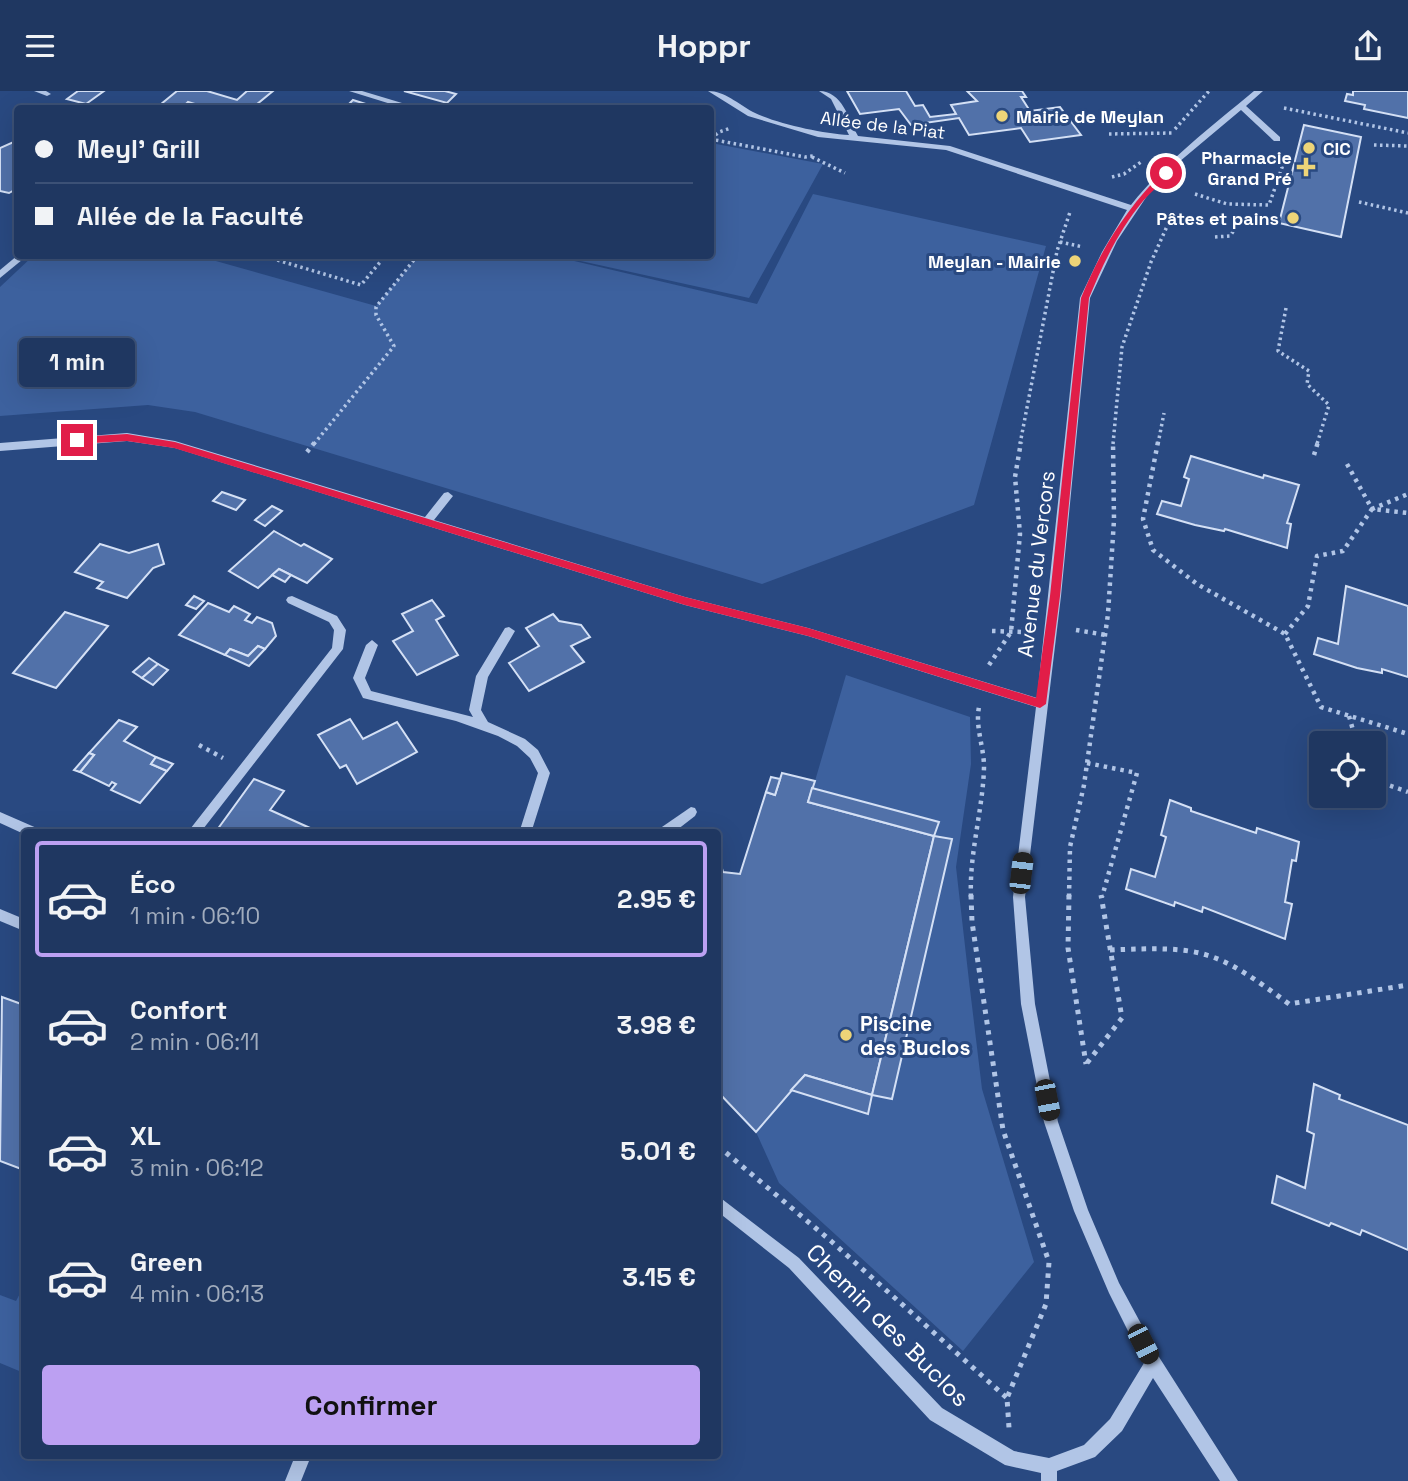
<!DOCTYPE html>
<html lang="fr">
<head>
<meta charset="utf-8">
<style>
  body { margin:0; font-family:"Space Grotesk",sans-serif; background:#2c426a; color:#f1f3f6; height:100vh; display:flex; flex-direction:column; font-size:26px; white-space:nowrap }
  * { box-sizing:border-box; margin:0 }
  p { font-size:23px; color:#a1acbd }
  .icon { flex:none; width:38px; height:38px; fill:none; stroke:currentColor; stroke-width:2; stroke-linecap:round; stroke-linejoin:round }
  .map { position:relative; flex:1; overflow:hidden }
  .details { position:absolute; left:21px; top:738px; width:700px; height:630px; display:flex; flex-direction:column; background:#1f3761; border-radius:7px; box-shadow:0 7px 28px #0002,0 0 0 2px #3c5176 }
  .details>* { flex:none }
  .hud { position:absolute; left:14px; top:14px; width:700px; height:154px; border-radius:7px; box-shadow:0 7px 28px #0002,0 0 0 2px #3c5176; display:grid; align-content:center; height:154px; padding:0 21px; background:#1f3761 }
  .controls { position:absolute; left:1309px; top:640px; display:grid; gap:14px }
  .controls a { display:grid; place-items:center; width:77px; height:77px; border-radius:7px; background:#1f3761; box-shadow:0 7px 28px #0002,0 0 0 2px #3c5176; font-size:35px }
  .end { position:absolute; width:32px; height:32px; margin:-16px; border:9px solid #e11d48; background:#fff; box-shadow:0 0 0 4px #fff }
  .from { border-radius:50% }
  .bubble { position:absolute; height:49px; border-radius:7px; background:#1f3761; box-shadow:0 7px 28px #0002,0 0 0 2px #3c5176; font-size:23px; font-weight:600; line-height:49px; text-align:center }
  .car { position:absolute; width:21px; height:42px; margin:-21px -10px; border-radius:9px; box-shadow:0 0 5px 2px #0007; background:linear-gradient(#222 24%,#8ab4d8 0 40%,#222 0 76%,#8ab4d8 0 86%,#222 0) }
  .hud b { display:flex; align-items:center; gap:24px; height:66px; font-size:26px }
  .hud b+b { border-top:2px solid #3c5176 }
  .hud i { width:18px; height:18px; background:#f1f3f6 }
  ul { padding:12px 0 0; list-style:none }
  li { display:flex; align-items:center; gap:21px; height:116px; margin:0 14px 10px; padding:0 7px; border:4px solid transparent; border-radius:7px }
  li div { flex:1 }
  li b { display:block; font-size:26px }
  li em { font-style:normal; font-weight:600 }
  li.current { border-color:#bca0f2 }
  li>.icon { width:63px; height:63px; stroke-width:1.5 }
  .button { display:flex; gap:14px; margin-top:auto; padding:14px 21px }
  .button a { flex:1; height:80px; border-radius:7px; background:#bca0f2; color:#111; font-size:28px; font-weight:600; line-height:80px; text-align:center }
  header { display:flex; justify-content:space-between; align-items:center; height:91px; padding:0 21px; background:#1f3761; font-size:32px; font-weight:600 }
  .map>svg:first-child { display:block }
  .green { fill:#3d619e }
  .building { fill:#5171a9; stroke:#d4e0f5; stroke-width:2 }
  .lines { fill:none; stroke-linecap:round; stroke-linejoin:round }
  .path-far2 { stroke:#b1c5e6; stroke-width:3.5; stroke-dasharray:2.5 3.5; stroke-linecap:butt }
  .path-far1 { stroke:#b1c5e6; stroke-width:4.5; stroke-dasharray:3.5 5; stroke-linecap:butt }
  .path { stroke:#b1c5e6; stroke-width:5; stroke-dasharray:4.5 6; stroke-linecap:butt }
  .minor { fill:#b1c5e6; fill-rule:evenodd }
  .route { fill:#e11d48 }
  .poi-dot { fill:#edd478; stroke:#294981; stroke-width:2.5 }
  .labels { text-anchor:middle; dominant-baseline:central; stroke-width:6; stroke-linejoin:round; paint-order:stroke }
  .far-poi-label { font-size:18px; font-weight:bold; fill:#fff; stroke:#294981; text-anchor:end }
  .far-street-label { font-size:18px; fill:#fff; stroke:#294981 }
  .street-label { font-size:21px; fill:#fff; stroke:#294981 }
  .poi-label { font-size:21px; font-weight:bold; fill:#fff; stroke:#294981; text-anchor:start }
  .near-street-label { font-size:24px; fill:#fff; stroke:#294981 }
</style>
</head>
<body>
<header><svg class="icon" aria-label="menu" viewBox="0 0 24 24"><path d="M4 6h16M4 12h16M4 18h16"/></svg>Hoppr<svg class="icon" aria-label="share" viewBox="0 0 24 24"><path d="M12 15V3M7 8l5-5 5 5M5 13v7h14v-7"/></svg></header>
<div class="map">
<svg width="1408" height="1390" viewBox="0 0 1408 1390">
  <rect width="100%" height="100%" fill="#294981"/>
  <g class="green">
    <polygon points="711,52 823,73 749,207 558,165 710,164"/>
    <polygon points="813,103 1046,155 974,414 762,493 195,321 148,314 0,325 0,196 33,165 198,165 376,215 418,165 553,165 757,213"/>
    <polygon points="846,584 970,626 971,673 956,776 969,890 982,998 1034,1171 963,1260 779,1092 756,1041 718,1001 718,764 723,781 740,782 771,686 780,688 782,682 815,690"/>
    <polygon points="24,1195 24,1282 0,1272 0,1204 16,1210"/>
  </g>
  <g class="building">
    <polygon points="78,0 104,0 86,13 67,8"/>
    <polygon points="177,0 207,0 237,9 247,0 273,0 256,14 269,18 211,18 188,11 181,18 155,18"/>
    <polygon points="404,0 445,0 456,3 447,12"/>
    <polygon points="847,0 906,0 915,15 923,14 930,26 956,23 951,14 977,10 967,0 1022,0 1026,6 1021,6 1030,20 1060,16 1081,44 1030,51 1021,37 969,44 959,27 911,34 899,18 860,23"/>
    <polygon points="1353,0 1408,0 1408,27 1364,18 1365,14 1345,10 1347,3 1353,4"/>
    <polygon points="353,9 372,15 369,18 344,18"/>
    <polygon points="1304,34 1361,46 1341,146 1279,132"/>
    <polygon points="18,49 18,97 9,102 0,100 0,57"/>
    <polygon points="1191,365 1263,387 1264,384 1299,394 1287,432 1291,433 1287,457 1225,438 1224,440 1195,434 1157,423 1162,410 1181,415 1189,388 1184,386"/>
    <polygon points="222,401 245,409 236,419 213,410"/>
    <polygon points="272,415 282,420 265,435 255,429"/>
    <polygon points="274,440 301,455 304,453 332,468 307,492 279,478 258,497 229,480"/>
    <polygon points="100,453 129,462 158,453 164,473 153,477 127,507 97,497 103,491 75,481"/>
    <polygon points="279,478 291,484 285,491 272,484"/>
    <polygon points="1346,495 1408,515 1408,586 1382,578 1382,582 1357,577 1314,563 1318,547 1338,553"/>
    <polygon points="194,505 204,510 196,518 186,514"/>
    <polygon points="432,509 444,525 436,529 458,564 417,584 393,550 413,540 402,523"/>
    <polygon points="208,512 229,521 234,515 250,523 245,529 252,532 257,526 272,532 276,545 265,558 258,555 248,565 230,558 225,564 179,544"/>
    <polygon points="65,521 108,535 56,597 13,582"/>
    <polygon points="553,523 559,530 581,534 590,546 571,555 584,571 529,600 509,572 539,555 526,537"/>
    <polygon points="258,555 265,558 249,575 225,564 230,558 248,565"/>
    <polygon points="149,567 158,573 142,587 133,581"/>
    <polygon points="158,573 168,579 153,594 142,587"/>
    <polygon points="350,628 363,648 397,631 417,661 357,693 346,674 340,677 318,644"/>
    <polygon points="119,629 137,636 124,650 156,666 151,673 167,680 140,712 111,699 116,693 112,691 109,695 80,681 94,664 89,662"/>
    <polygon points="89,662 94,664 80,681 74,679"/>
    <polygon points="156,666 173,673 167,680 151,673"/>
    <polygon points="782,682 815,690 808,711 934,745 872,1004 805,984 756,1041 718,1001 718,775 721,774 723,781 740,783 766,701 775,704"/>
    <polygon points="771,686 780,688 775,704 766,701"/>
    <polygon points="254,688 284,700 270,719 310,737 306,742 225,742 217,739"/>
    <polygon points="812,697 939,731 934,745 808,711"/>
    <polygon points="1170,709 1191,717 1191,720 1256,742 1257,737 1299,751 1296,770 1292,769 1285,811 1292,813 1285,848 1203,816 1202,821 1175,811 1174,815 1126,798 1131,778 1155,786 1166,746 1161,744"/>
    <polygon points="934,745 952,748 892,1008 872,1004"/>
    <polygon points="2,906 24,914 24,1079 0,1070"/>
    <polygon points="805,984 872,1004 868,1023 791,999"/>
    <polygon points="1314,993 1340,1004 1339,1008 1408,1034 1408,1159 1362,1139 1360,1144 1331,1132 1329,1135 1272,1112 1277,1085 1305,1097 1314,1043 1307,1040"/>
  </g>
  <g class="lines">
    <g class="path-far2">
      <polyline points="1284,17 1408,42"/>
      <polyline points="1175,38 1209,0"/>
      <polyline points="1109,43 1172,42"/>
      <polyline points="710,48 805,66 813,65"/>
      <polyline points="711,48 719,41 731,37"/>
      <polyline points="1374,54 1408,55"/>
      <polyline points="812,66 845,82"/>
      <polyline points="1112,86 1124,83 1141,71"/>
      <polyline points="1195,103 1227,113 1269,114 1286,65"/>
      <polyline points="1359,111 1408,122"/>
      <polyline points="1215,146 1230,145 1240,131"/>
      <polyline points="1060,151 1083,156"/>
      <polyline points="260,164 361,194 386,164"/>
      <polyline points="1286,217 1278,260 1309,280 1307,293 1329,314 1317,353"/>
      <polyline points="314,353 394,255 376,224 376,216 418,164"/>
      <polyline points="1020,353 1057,160 1070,121"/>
      <polyline points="1113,353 1122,256 1151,171 1173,122"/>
      <polyline points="1158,353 1164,322"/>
    </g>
    <g class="path-far1">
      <polyline points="1158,351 1143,428 1153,459 1197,493 1285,543 1321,616 1408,643"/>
      <polyline points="307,361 315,351"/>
      <polyline points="1314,364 1318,351"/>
      <polyline points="1347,373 1372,418 1408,403"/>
      <polyline points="1076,539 1106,544"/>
      <polyline points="992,540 1022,541 1023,537"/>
      <polyline points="1285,543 1308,515 1317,465 1343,460 1372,418 1408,422"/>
      <polyline points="989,574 1011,541 1020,443 1015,386 1021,351"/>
      <polyline points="1349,625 1357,653"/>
      <polyline points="199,654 223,667"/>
      <polyline points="1087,672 1137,682 1102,806"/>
      <polyline points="1374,689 1408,701"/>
      <path d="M971,806C969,762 983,719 984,676C984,656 975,636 979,616"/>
      <polyline points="1069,806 1070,756 1084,694 1108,523 1114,429 1113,351"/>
    </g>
    <g class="path">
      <polyline points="971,804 972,831 1003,1039 1049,1171 1046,1213 1007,1307 1009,1337"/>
      <polyline points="1069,804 1068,857 1086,973"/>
      <path d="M1110,859C1202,855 1215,858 1289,913L1408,894"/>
      <polyline points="1087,972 1122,927 1101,804"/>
      <polyline points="718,1055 831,1150 1007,1307"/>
    </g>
    <g class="minor">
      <polygon points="34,0 46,0 51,3 47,5"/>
      <polygon points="349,0 362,0 422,18 407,18"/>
      <path d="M708,0C725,0 738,13 753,21C778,33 821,42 849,44L831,8L819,0C842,0 849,28 858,45L950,55L1131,114C1166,70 1211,36 1254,0H1263L1246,15L1280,46V50H1274L1241,19L1179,71L1149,102L1117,150L1090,207L1061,505L1025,806L1035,913L1058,1031L1088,1119L1119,1192L1159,1266L1238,1390H1220L1153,1287L1122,1340L1095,1366L1057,1380V1390H1041V1382L1005,1374L930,1329L789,1177L718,1121V1105L799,1167L942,1317L1014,1360L1049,1367L1084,1354L1110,1328L1144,1272L1109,1202L1074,1120L1044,1031L1021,913L1013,806L1036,616L808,545L685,514L175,357L127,350L0,360V352L127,342L175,350L425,426L444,402L448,401L453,405L434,429L685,506L808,537L1037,607L1080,207L1102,161L1127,119L946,59L818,46L748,25Z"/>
      <polygon points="18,164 28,164 0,187 0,179"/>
      <polygon points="292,505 337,525 346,539 343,558 200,742 187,742 332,557 334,539 329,531 288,512 286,509 288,506"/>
      <polygon points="509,536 515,540 488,586 481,619 488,631 525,648 538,659 550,682 531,742 519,742 538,682 530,667 517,655 498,645 456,630 363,607 353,587 366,554 372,549 378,554 365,587 371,600 473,626 469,619 476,585 505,537"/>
      <polygon points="691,716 695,717 697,721 695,725 673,742 657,742 659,738"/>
      <polygon points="0,721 39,738 41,742 24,743 0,732"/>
      <polygon points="0,818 24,828 24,840 0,830"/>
      <polygon points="295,1365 311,1365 301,1390 285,1390"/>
    </g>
  </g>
  <path class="route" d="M1163,81L1170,82C1162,92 1152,100 1143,110C1119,139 1103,173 1089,207L1060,505L1046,613L1040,617L808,545L685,514L174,357L127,350L77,353L73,349L77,346L127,343L175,351L685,506L808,537L1036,607L1050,505L1081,207C1101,158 1126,118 1163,81Z"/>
  <g class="poi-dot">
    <circle cx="1002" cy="25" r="7"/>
    <circle cx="1309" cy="57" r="7"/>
    <path d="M1302.5 65.5h7v7h7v7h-7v7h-7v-7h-7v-7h7z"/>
    <circle cx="1293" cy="127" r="7"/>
    <circle cx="1075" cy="170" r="7"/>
    <circle cx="846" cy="944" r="7"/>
  </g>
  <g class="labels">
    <g class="far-poi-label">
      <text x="1016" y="25" text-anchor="start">Mairie de Meylan</text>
      <text x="1323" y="57" text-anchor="start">CIC</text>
      <text x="1292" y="66">Pharmacie<tspan x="1292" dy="21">Grand Pré</tspan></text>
      <text x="1279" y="127">Pâtes et pains</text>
      <text x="1061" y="170">Meylan - Mairie</text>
    </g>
    <g class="far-street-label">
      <text transform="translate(883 34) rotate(7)">Allée de la Piat</text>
    </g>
    <g class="street-label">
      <text transform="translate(1036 473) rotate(-83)">Avenue du Vercors</text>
    </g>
    <g class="poi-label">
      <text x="860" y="932">Piscine<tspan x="860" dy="24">des Buclos</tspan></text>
    </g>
    <g class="near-street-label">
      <text transform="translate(888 1234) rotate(45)">Chemin des Buclos</text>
    </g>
  </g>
</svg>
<div class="controls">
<a><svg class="icon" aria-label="locate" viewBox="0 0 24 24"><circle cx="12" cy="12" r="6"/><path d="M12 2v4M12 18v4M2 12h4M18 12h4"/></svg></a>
</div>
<i class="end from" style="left:1166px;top:82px"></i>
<i class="end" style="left:77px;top:349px"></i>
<div class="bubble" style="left:19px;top:247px;width:116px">1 min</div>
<i class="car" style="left:1021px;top:782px;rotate:7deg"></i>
<i class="car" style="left:1047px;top:1009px;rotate:169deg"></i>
<i class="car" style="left:1143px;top:1253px;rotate:153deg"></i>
<div class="hud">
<b><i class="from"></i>Meyl' Grill</b>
<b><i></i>Allée de la Faculté</b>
</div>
<section class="details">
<ul>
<li class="current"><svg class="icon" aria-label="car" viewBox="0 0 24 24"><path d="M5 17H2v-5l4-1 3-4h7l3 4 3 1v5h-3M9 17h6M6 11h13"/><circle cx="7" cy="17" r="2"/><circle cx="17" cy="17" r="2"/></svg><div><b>Éco</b><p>1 min · 06:10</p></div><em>2.95 €</em></li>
<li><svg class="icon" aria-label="car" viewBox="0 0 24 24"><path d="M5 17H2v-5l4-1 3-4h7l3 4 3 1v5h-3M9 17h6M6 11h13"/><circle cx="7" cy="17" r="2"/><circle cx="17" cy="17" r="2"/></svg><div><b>Confort</b><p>2 min · 06:11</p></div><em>3.98 €</em></li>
<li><svg class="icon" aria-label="car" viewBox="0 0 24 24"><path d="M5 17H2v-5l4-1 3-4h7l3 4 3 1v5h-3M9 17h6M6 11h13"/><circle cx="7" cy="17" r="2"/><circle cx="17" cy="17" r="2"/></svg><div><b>XL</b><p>3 min · 06:12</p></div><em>5.01 €</em></li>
<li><svg class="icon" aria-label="car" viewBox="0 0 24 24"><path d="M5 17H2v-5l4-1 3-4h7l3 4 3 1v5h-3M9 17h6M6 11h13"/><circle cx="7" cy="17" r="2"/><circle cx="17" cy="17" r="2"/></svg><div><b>Green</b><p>4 min · 06:13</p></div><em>3.15 €</em></li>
</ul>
<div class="button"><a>Confirmer</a></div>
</section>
</div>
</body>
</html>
